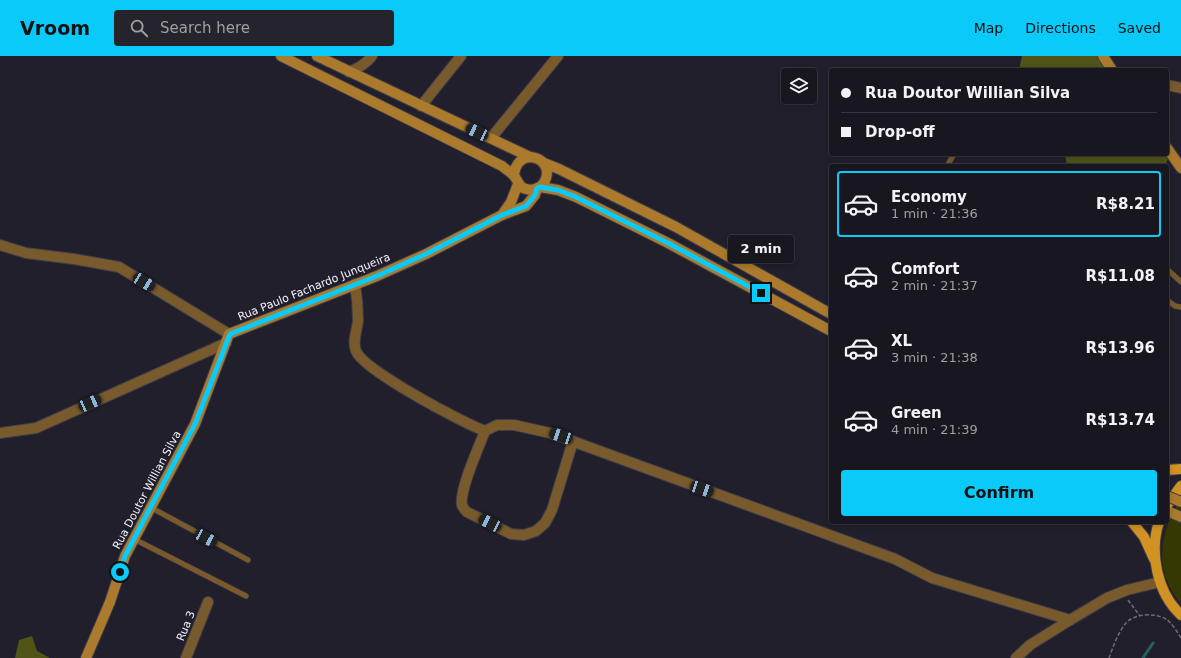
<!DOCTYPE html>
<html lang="en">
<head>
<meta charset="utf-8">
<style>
  body { margin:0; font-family:"DejaVu Sans",sans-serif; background:#25242d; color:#f1f3f6; height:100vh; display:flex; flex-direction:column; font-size:15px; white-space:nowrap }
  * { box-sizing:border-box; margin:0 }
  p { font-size:13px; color:#9f9fa5 }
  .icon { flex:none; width:22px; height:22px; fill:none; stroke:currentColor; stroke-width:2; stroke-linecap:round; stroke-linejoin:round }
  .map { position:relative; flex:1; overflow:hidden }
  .side { position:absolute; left:829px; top:108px; width:340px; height:360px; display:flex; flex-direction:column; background:#181720; border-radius:4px; box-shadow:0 2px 6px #0003,0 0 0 1px #36363e }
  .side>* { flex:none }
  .top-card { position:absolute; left:829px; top:12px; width:340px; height:88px; border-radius:4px; box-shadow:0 2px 6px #0003,0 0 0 1px #36363e; display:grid; align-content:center; height:88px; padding:0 12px; background:#181720 }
  .controls { position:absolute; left:781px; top:12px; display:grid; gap:8px }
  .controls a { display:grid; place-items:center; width:36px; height:36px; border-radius:4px; background:#181720; box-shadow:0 2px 6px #0003,0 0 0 1px #36363e; font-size:20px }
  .end { position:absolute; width:18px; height:18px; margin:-9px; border:5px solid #0acafa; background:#111; box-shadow:0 0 0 2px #111 }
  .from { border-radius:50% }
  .bubble { position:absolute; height:28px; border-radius:4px; background:#181720; box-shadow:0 2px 6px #0003,0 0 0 1px #36363e; font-size:13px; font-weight:600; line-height:28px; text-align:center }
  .car { position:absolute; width:12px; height:24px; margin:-12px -6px; border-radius:5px; box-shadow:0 0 3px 1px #0007; background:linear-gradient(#222 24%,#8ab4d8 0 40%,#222 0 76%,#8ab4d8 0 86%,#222 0) }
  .top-card b { display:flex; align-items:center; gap:14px; height:38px; font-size:15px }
  .top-card b+b { border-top:1px solid #36363e }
  .top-card i { width:10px; height:10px; background:#f1f3f6 }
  ul { padding:7px 0 0; list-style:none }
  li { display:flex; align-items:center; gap:12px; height:66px; margin:0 8px 6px; padding:0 4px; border:2px solid transparent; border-radius:4px }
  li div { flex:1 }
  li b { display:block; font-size:15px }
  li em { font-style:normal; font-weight:600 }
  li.active { border-color:#0acafa }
  li>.icon { width:36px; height:36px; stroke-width:1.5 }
  .primary-button { display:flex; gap:8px; margin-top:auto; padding:8px 12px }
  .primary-button a { flex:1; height:46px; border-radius:4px; background:#0acafa; color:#111; font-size:16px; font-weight:600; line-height:46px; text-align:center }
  header { display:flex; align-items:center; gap:24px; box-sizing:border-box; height:56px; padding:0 20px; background:#0acafa; color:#111 }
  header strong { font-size:19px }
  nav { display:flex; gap:22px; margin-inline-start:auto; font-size:14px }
  .search { width:280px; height:36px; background:#25242d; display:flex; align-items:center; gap:10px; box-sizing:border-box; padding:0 14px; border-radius:4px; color:#9f9fa5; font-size:15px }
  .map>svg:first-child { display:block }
  .green { fill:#363804 }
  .forest { fill:#505416 }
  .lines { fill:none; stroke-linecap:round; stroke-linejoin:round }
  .stream { stroke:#256163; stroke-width:3 }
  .lane-casing { stroke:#3e3d48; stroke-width:6 }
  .street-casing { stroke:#3e3d48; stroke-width:12 }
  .secondary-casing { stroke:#3e3d48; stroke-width:12 }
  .primary-casing { stroke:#3e3d48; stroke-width:12 }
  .path { stroke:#6d6c77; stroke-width:1.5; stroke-dasharray:4 2; stroke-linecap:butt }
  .lane { stroke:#785a2d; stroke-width:5 }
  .street { stroke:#785a2d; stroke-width:10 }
  .secondary { stroke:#ab7a2c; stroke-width:10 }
  .primary { stroke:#d19224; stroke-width:10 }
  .secondary-bridge-casing { stroke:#3e3d48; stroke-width:12; stroke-linecap:butt }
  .secondary-bridge { stroke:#ab7a2c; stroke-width:10 }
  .route { stroke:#0acafa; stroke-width:5 }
  .labels { text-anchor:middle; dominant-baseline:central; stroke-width:4; stroke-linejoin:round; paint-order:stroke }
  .street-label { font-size:11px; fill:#f4f3fc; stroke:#201f2b }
</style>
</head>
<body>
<header>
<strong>Vroom</strong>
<div class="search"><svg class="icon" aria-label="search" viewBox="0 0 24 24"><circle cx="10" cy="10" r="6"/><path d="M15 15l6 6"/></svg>Search here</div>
<nav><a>Map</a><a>Directions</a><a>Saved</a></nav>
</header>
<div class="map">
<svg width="1181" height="602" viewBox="0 0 1181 602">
  <rect width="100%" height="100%" fill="#201f2b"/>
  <path class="green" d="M1181,443V547C1153,517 1159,474 1181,443Z"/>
  <g class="forest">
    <polygon points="1022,0 1107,0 1116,14 1019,14"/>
    <polygon points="1065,98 1167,98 1169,100 1165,110 1067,110"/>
    <polygon points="32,580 37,595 50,602 15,602 19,584"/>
  </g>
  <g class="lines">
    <polyline class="stream" points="1143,602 1153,587"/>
    <g class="lane-casing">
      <g id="lane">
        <polyline points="947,110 954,98"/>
        <polyline points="1167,213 1181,226"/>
        <polyline points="1167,244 1175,250 1181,251"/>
        <polyline points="150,451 248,504"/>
        <polyline points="134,483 246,540"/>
      </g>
    </g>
    <g class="street-casing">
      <g id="street">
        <path d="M349,16C359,12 366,8 372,0"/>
        <polyline points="1167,29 1181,32"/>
        <polyline points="421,50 461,0"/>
        <polyline points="491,82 558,0"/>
        <polyline points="0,189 26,197 74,203 119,211 229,278"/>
        <path d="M355,228C357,240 358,253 358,265C357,275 352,285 356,295C363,314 463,367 485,375"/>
        <polyline points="0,377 36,372 226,287"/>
        <path d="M573,385L552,454L545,467L536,475L524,479L511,478L467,456C465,454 463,452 462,449C459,434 479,391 485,375L497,369H514L550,377L895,503L932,522L1070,564L1107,542L1127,534L1160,526"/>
        <polyline points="186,602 208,546"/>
        <polyline points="1016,602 1030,589 1070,564"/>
      </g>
    </g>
    <g class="secondary-casing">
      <g id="secondary">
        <path d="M281,0L502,110C505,113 511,116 514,120C518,124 518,129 523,132C528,134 534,134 538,132C542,130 545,126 546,122C553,100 516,90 514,120"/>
        <polyline points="317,0 530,101"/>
        <polyline points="1103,0 1112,14"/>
        <polyline points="1167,92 1181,112"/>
        <polyline points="544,107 559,113 676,171 831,258"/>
        <polyline points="540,131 558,134 576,141 668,187 831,275"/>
        <polyline points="502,159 511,146 518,128"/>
        <polyline points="1167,455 1181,461"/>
        <polyline points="86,602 110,546 125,500 195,368 229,278 377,220 426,198 502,159 526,150 535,139 537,132"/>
      </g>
    </g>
    <g class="primary-casing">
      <g id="primary">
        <polyline points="1167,414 1181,413"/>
        <polyline points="1167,449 1181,430"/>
        <polyline points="1132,466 1144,481 1154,503"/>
        <path d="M1159,466C1149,496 1157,537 1181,559"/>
      </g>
    </g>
    <g class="path">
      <polyline points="1128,544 1140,560"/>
      <path d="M1109,602C1113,591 1119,574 1127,566C1136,557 1156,557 1166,563C1171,566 1178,577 1181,582"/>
    </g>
    <use href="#lane" class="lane"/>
    <use href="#street" class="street"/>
    <use href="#secondary" class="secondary"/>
    <use href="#primary" class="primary"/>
    <g class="secondary-bridge-casing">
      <polyline id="secondary-bridge" points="1167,440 1181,446"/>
    </g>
    <use href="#secondary-bridge" class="secondary-bridge"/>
  </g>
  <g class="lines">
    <polyline class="route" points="120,516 125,500 147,458 195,368 230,278 377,220 426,198 502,159 526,150 535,139 537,132 540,131 558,134 576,141 668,187 761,237"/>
  </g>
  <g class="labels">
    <g class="street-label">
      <text transform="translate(314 231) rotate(-22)">Rua Paulo Fachardo Junqueira</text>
      <text transform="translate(147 434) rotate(-62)">Rua Doutor Willian Silva</text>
      <text transform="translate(186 570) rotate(-68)">Rua 3</text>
    </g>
  </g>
</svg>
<div class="controls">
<a><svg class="icon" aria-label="layers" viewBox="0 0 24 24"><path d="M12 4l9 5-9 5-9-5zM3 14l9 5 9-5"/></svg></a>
</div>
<i class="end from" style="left:120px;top:516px"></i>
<i class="end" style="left:761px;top:237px"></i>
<div class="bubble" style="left:728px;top:179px;width:66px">2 min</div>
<i class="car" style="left:477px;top:76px;rotate:295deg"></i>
<i class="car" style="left:144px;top:226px;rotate:121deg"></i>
<i class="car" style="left:90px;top:347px;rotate:66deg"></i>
<i class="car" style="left:561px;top:380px;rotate:289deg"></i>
<i class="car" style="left:702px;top:433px;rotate:109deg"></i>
<i class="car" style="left:490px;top:467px;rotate:296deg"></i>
<i class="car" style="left:206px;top:482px;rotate:118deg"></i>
<div class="top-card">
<b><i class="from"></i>Rua Doutor Willian Silva</b>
<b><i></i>Drop-off</b>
</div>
<section class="side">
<ul>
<li class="active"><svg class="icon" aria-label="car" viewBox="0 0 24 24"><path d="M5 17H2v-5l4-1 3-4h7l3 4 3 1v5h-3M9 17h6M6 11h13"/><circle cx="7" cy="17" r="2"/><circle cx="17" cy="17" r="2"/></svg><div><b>Economy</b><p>1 min · 21:36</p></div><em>R$8.21</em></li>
<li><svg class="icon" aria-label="car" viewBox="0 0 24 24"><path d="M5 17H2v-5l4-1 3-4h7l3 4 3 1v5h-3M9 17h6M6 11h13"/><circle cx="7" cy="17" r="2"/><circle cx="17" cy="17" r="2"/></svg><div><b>Comfort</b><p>2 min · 21:37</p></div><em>R$11.08</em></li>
<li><svg class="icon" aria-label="car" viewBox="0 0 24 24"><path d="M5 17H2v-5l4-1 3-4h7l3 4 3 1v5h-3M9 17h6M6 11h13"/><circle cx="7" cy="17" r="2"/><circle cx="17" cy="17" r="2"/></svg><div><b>XL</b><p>3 min · 21:38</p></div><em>R$13.96</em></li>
<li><svg class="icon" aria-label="car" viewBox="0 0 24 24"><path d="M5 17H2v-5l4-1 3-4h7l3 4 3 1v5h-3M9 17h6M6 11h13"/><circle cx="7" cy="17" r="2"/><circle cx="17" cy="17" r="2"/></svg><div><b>Green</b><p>4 min · 21:39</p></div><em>R$13.74</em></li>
</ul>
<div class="primary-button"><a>Confirm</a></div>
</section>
</div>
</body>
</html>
